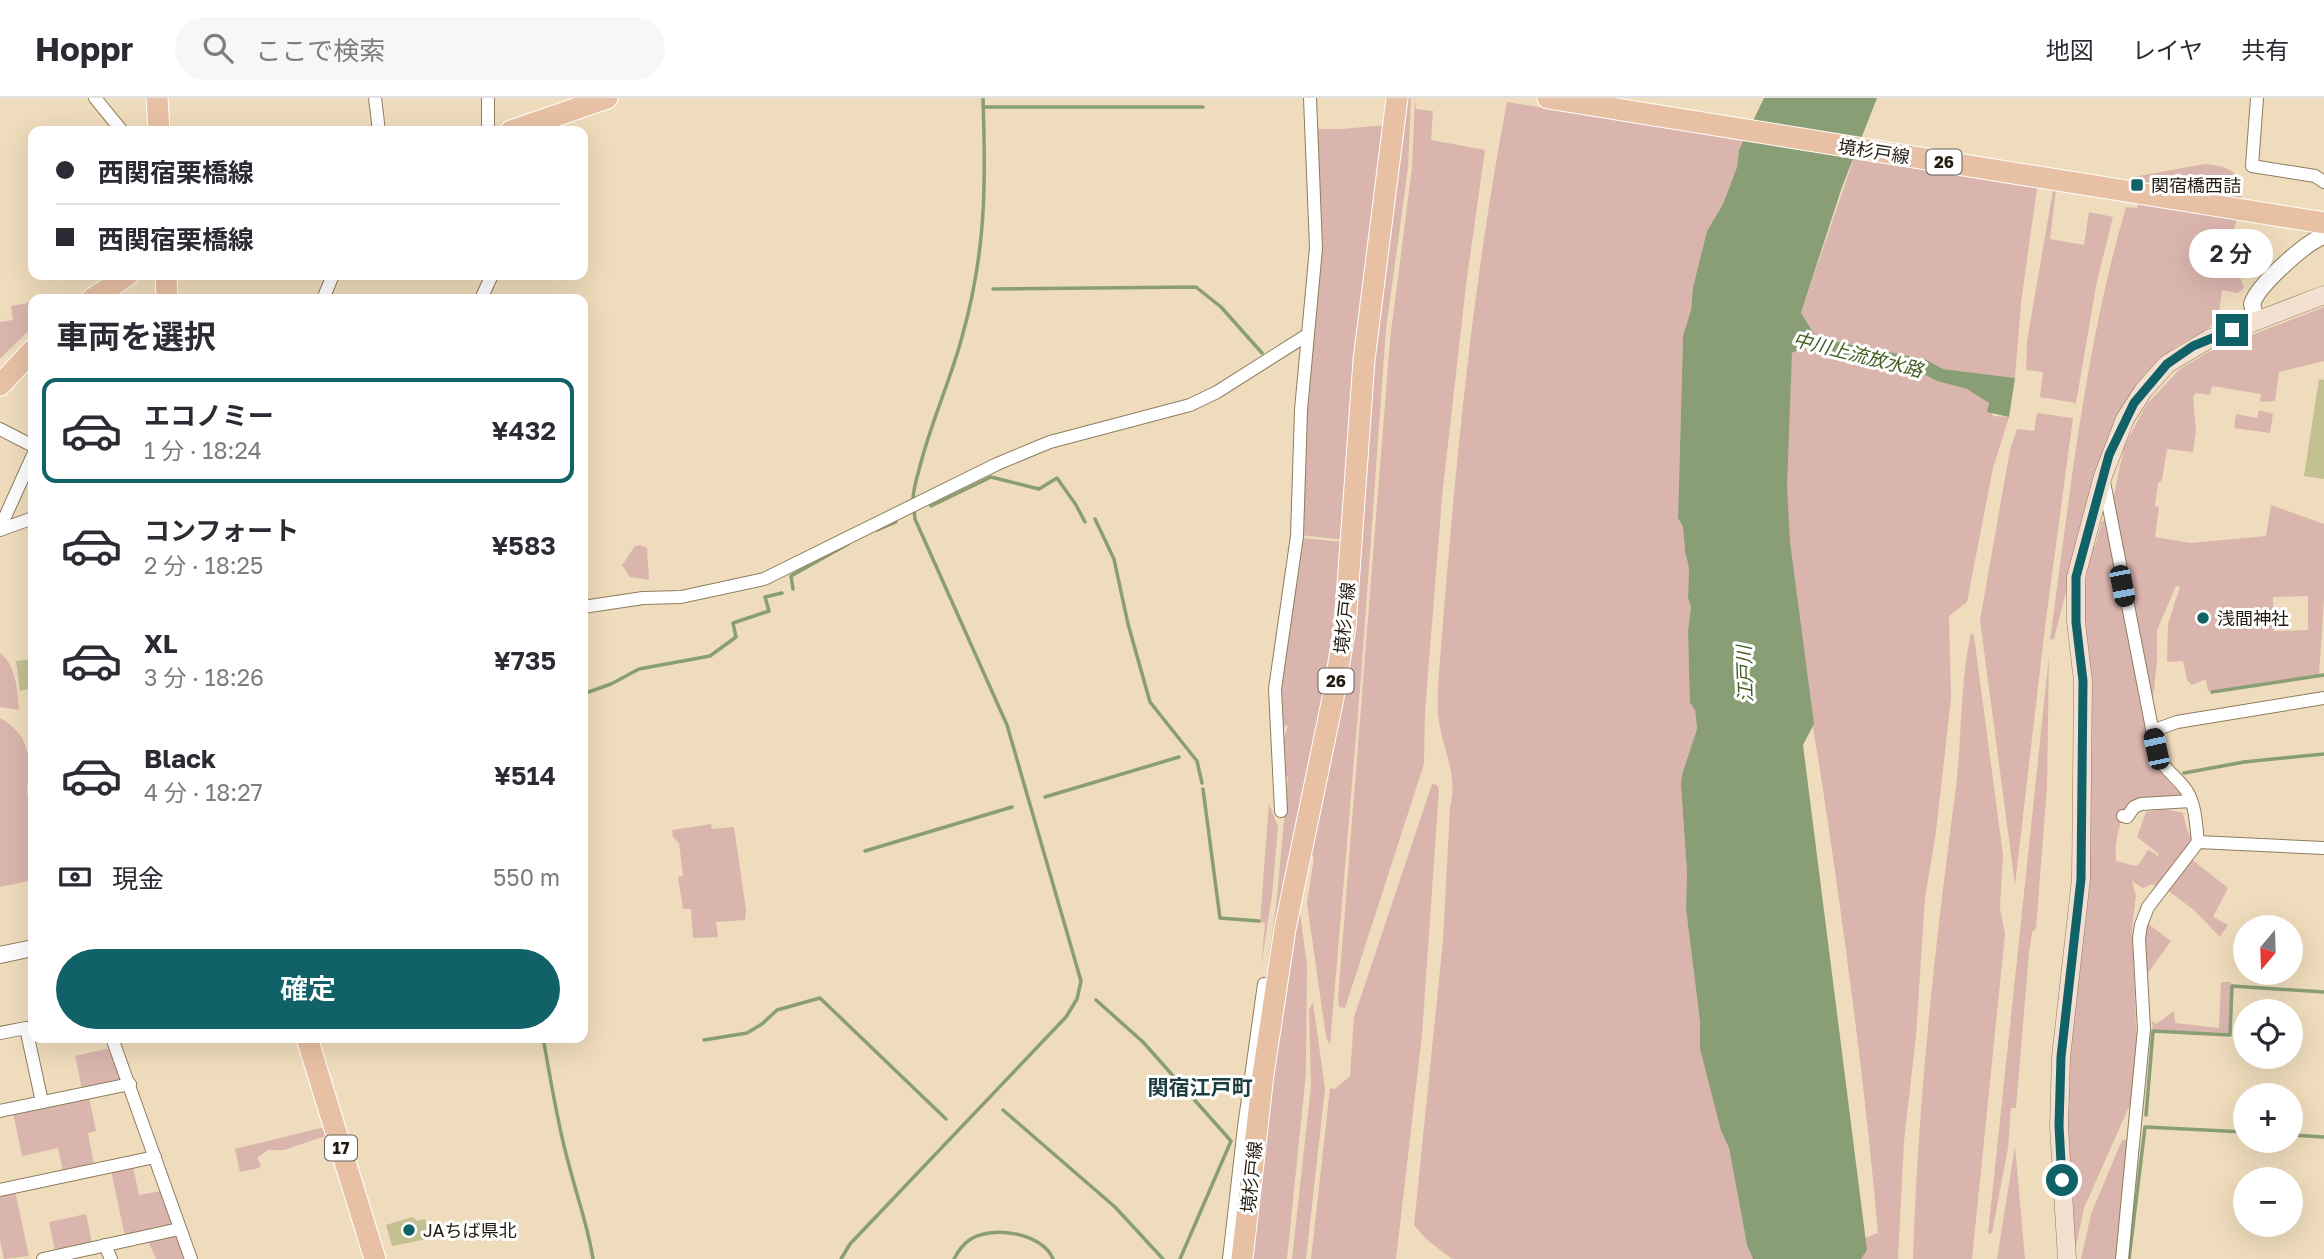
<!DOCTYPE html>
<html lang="ja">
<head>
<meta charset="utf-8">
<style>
  body { margin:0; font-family:"Golos Text","Noto Sans JP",sans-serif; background:#f7f7f7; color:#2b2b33; height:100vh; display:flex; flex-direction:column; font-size:26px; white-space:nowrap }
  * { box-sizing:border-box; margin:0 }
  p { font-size:23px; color:#7c7c81 }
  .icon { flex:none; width:38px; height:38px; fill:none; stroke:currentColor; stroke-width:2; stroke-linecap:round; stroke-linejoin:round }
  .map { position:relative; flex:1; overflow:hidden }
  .sheet { position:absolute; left:28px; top:196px; width:560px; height:749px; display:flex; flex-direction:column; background:#fff; border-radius:14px; box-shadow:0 7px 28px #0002 }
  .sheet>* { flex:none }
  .banner { position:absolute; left:28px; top:28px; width:560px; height:154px; border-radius:14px; box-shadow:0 7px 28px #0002; display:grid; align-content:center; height:154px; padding:0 28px; background:#fff }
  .needle { width:46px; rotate:199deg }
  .buttons { position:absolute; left:2233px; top:817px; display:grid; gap:14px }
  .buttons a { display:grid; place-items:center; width:70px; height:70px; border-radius:50%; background:#fff; box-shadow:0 7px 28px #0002; font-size:35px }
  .end { position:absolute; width:32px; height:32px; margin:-16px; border:9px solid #116268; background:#fff; box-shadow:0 0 0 4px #fff }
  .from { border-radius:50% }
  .bubble { position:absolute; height:49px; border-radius:24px; background:#fff; box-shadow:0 7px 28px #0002; font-size:23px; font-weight:600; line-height:49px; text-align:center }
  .car { position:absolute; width:21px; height:42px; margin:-21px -10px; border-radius:9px; box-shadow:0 0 5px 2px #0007; background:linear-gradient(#222 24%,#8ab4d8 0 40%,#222 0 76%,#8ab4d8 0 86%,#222 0) }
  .banner b { display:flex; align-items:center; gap:24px; height:66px; font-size:26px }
  .banner b+b { border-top:2px solid #e1e1e2 }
  .banner i { width:18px; height:18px; background:#2b2b33 }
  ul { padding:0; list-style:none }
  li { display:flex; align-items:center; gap:21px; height:105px; margin:0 14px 10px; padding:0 14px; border:4px solid transparent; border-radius:14px }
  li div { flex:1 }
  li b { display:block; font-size:26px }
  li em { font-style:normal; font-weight:600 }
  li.on { border-color:#116268 }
  li>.icon { width:63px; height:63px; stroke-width:1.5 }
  h2 { padding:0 28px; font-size:32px; line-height:84px }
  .pay { display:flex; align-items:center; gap:18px; height:77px; padding:0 28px; font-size:26px }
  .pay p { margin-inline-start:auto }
  .button { display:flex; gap:14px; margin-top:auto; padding:14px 28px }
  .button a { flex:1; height:80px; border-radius:42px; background:#116268; color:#fff; font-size:28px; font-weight:600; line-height:80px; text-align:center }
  header { display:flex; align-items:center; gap:42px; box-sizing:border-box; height:98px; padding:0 35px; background:#fff; border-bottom:2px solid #e1e1e2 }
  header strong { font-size:33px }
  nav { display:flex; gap:38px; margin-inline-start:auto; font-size:24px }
  .search { width:490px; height:63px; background:#f7f7f7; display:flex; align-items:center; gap:18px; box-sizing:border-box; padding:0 24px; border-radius:38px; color:#7c7c81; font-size:26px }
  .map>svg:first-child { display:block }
  .green { fill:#dab5ae; fill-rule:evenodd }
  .water { fill:#8a9e76 }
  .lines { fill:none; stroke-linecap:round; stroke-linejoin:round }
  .stream { stroke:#8a9e76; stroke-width:3.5 }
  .building { fill:#c3c092 }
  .minor-casing { stroke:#8e7d5f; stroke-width:14 }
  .tertiary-casing { stroke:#8e7d5f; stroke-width:18 }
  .secondary-casing { stroke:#8e7d5f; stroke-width:19 }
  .primary-casing { stroke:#fff; stroke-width:23 }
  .minor { stroke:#fff; stroke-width:12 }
  .tertiary { stroke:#fff; stroke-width:16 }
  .secondary { stroke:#f3e0d1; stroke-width:18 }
  .primary { stroke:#e8c1a4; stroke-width:21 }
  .route { stroke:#116268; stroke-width:9 }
  .poi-dot { fill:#116268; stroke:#fff; stroke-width:2.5 }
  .labels { text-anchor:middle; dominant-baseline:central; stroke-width:6; stroke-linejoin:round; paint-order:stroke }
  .shield { fill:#fff; stroke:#656058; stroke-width:2 }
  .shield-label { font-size:16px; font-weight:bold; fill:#231c11 }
  .street-label { font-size:18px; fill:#231c11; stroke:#fff }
  .poi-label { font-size:18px; fill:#231c11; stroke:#fff; text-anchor:start }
  .water-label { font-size:19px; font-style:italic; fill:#425d21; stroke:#fff }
  .quarter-label { font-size:21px; font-weight:bold; fill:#1c3e41; stroke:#fff }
</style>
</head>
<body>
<header>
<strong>Hoppr</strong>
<div class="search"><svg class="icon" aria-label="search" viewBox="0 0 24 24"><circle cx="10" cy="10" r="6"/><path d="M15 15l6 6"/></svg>ここで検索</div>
<nav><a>地図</a><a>レイヤ</a><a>共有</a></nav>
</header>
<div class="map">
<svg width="2324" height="1161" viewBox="0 0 2324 1161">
  <rect width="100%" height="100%" fill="#efdcbc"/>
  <g class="green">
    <polygon points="1408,0 1411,0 1408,70 1386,231 1361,579 1330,947 1326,939 1307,805 1314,760 1306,745"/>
    <polygon points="1415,0 1416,11 1433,13 1431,42 1485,52 1466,187 1442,399 1425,614 1424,666 1345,910 1339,909 1338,901 1390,242 1412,70"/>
    <path d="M1507,4L1745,42L1739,52L1737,69L1723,106L1707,133L1693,189L1691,212L1683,238L1678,420L1683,429L1685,453L1689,470L1688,500L1691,509L1688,532L1689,577L1690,605L1695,612L1697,632L1681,688L1687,775L1686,810L1700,924V951L1721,1033L1729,1050L1747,1147L1753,1161H1452L1426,1141L1414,1127L1443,843L1450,709C1459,675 1441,650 1438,616C1437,602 1438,588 1439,574C1454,383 1471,192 1507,4Z"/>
    <polygon points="1387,27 1345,442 1300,437 1317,31 1341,31"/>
    <polygon points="1854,60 2037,90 2021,205 2015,280 1943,271 1925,261 1817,240 1801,215"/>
    <path d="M2205,66C2257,70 2240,100 2233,138L2235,144L2234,163L2244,190L2238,195L2222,192L2218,222L2207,232L2178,247L2159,262L2143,278L2115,321L2094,383L2054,541L2050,542C2070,397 2085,249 2126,109L2137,110L2138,106L2205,116L2208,96L2133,82V79Z"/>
    <polygon points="2053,92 2056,92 2050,141 2084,147 2089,114 2113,119 2096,188 2076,305 2040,299 2043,274 2026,272 2027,243"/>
    <polygon points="33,204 33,228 0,261 0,224 13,222 11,208"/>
    <path d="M2324,209V263L2279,274L2275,303L2260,304L2261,296L2212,288L2210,297L2196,295L2193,298L2196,332L2193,354L2167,351L2162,382L2158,385L2155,408L2159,409L2155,439L2190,445L2266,438L2271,407L2324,426V501L2319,577L2208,593L2206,581L2192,587L2187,582L2183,563L2167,564L2168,526L2180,489L2176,488L2157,532V563L2152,612L2111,411L2124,349L2146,307L2180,271L2210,253ZM2308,498V532L2274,533L2273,499Z"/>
    <path d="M1804,249L1914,271L1937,283L1967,291L1987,302L1993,318L2009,319L1993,370L1967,504L1949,518L1951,600L1936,734L1925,800L1916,938L1904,1043L1898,1161H1861L1867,1152L1865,1140L1878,1135C1866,998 1848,861 1828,725C1812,613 1788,500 1787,387C1786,343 1789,299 1792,255Z"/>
    <polygon points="2259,312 2273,316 2270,335 2234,330 2236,316 2257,320"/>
    <polygon points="2037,315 2073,320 2045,529 2015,787 1980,522 2010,352 2017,331 2034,333"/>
    <path d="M2102,423H2106L2150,656L2158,672L2181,696L2179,699L2128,707C2120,723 2114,743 2116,763L2135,768L2139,766L2148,752L2156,756V759L2159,756L2137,739L2146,714L2164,711L2183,715L2187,731L2193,744L2160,792L2152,786L2143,790L2132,783L2136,798L2132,830L2137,951L2133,1000L2084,1110L2074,1158L2067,1035L2082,504L2092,448H2095Z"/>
    <polygon points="1300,440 1345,444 1341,499 1244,1042 1277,799 1288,679 1282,678 1282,645 1288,628 1280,627 1280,578"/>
    <polygon points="640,447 647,450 649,482 630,479 622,467 635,448"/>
    <path d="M1971,535L1974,538L2003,757L2000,810L2005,836L1972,1161H1913C1918,1003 1935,845 1956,689C1962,638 1960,585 1971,535Z"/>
    <path d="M0,555C17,568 17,593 19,612L0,609Z"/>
    <polygon points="2049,558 2047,689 2036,831 2032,834 2029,855 2016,1010 2011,1010 2008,1050 1992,1135 1988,1136"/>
    <path d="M0,620C26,636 26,647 32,676L28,677L27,697L33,699V782L0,789Z"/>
    <polygon points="1432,686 1437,687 1439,691 1422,937 1396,1161 1311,1161 1330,990 1335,991 1350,978 1354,919"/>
    <polygon points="1269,705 1278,729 1272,797 1261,869 1265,825 1260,824"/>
    <polygon points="711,726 712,731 734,729 746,812 745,822 716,824 718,839 693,840 691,811 683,811 678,779 683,778 679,745 673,739 672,732"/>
    <polygon points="2190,760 2228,790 2213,819 2228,827 2220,839 2194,812 2166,791"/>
    <polygon points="1299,808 1307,867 1306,975 1287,1161 1249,1161 1260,1053"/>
    <polygon points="2147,825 2171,843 2145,879 2143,846"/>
    <polygon points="2221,884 2231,884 2229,935 2153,932 2152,923 2156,926 2174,913 2175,925 2219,930"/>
    <polygon points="1313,904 1325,991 1306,1161 1292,1161 1311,988 1309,912"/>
    <polygon points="111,950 122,978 120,982 82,991 75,958"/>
    <polygon points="89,999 96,1033 88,1035 94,1066 63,1073 58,1050 22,1058 13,1015"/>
    <polygon points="325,1029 328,1037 284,1052 268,1052 257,1060 261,1067 259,1070 240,1074 235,1051"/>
    <polygon points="2122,1042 2129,1042 2115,1161 2081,1161 2091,1116"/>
    <polygon points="2015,1048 2025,1161 1997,1161"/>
    <polygon points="133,1068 139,1097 161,1093 172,1124 170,1128 125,1138 111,1073"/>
    <polygon points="15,1093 29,1158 4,1161 0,1142 0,1097"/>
    <polygon points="86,1116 92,1145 55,1153 49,1124"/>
    <polygon points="173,1137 178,1140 186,1161 156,1161 148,1143"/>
  </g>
  <polygon class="water" points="1764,0 1877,0 1842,89 1801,215 1817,240 1925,261 1943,271 2015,280 2009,319 1987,314 1989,305 1967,291 1937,283 1914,271 1804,249 1792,255 1787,388 1790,444 1814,626 1803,647 1867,1152 1861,1161 1753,1161 1747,1147 1729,1050 1721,1033 1700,951 1700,924 1686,811 1687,775 1681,688 1682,677 1697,631 1695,612 1690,605 1689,577 1688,532 1691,509 1688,500 1689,470 1685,453 1683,429 1678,420 1683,238 1691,212 1693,189 1707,133 1723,106 1737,69 1739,52"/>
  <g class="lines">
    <g class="stream">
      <polyline points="983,9 1203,9"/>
      <polyline points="993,191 1196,189 1221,209 1262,255"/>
      <path d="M913,403C913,393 916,382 919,372C930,326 950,284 962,239C986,154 986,87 983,0"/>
      <polyline points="931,408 991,379 1039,391 1057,380 1076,407 1085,424"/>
      <polyline points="1095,421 1114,461 1128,526 1150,604 1197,663 1202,685"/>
      <polyline points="877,432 896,424"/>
      <polyline points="793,491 791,478 848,446"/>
      <polyline points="2212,594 2324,577"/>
      <polyline points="583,596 611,586 639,571 710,558 736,539 733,525 769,513 765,499 782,495"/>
      <polyline points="2184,675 2244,664 2324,656"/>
      <polyline points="1203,691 1220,820 1259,823"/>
      <polyline points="1045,699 1179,659"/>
      <polyline points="865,753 1012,709"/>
      <polyline points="1096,902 1143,944 1231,1043 1180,1161"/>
      <path d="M543,940C551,982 557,1025 569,1067C577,1099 588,1128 593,1161"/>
      <polyline points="704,942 747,935 762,926 777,912 820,900 946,1021"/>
      <polyline points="1003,1012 1115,1109 1163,1161"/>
      <polyline points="2146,1017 2153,933 2230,937 2232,888 2324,894"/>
      <polyline points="2291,1037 2324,1039"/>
      <polyline points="841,1161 850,1146 1066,919 1077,901 1081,883 1007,627 915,421 914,411"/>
      <path d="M954,1161C958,1154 961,1148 968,1143C990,1126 1043,1135 1053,1161"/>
      <polyline points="2129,1161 2145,1029 2245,1034"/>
    </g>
  </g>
  <g class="building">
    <polygon points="2319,281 2324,282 2324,381 2304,378"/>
    <polygon points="33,561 33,590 20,593 16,563"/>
    <polygon points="412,1119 417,1123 425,1121 432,1140 392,1148 386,1127"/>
  </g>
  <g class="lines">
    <g class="minor-casing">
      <g id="minor">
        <polyline points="95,0 122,33"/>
        <polyline points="375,0 379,33"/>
        <polyline points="488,0 488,33"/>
        <polyline points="2257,0 2252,68 2315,78 2324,84"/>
        <polyline points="323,201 333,177"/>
        <polyline points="481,201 492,177"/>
        <polyline points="0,331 33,348"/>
        <path d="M2104,384L2156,651C2163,674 2177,677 2188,695C2196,710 2196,728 2198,744"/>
        <polyline points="0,430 33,357"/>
        <polyline points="0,432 33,420"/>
        <polyline points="583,509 643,500 681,499 764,481 997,366 1050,344 1190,307 1217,294 1307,237"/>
        <polyline points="2152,633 2177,624 2324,600"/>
        <polyline points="1281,713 1275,591 1297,438 1301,312 1316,150 1310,0"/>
        <polyline points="2123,718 2127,719 2134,709 2141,706 2191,703"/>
        <polyline points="0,935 26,930 42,1004"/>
        <polyline points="112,940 191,1161"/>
        <polyline points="0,1013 130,986"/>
        <polyline points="0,1092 155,1059"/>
        <polyline points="105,1147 111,1161"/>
        <polyline points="43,1161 179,1131"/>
        <polyline points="1229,1161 1244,1029 1264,886"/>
        <polyline points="2122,1161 2144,931 2139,840 2141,827 2148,809 2198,744 2324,750"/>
      </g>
    </g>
    <g class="tertiary-casing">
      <g id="tertiary">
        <path d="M2256,222L2252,206C2258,187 2306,144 2324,138"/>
        <polyline points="0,857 33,850"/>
      </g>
    </g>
    <g class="secondary-casing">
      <polyline id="secondary" points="2067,1161 2059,1028 2061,959 2081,781 2083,583 2076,524 2076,479 2103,378 2125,321 2143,293 2167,266 2209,241 2324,197"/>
    </g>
    <g class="primary-casing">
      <g id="primary">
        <polyline points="157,0 159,33"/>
        <polyline points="1548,0 2324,125"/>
        <polyline points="511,33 607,0"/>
        <polyline points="166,177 167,201"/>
        <polyline points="92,201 128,177"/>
        <polyline points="0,287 33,252"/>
        <polyline points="307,940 375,1161"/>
        <polyline points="1242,1161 1263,977 1285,831 1333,600 1345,529 1364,262 1397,0"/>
      </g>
    </g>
    <use href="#minor" class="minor"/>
    <use href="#tertiary" class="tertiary"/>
    <use href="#secondary" class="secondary"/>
    <use href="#primary" class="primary"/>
  </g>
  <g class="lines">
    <polyline class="route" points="2062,1082 2059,1028 2061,959 2081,781 2083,583 2076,524 2076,479 2109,357 2134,305 2167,266 2193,248 2232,232"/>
  </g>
  <g class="poi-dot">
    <rect x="2130" y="80" width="14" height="14" rx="3.5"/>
    <circle cx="2203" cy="520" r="7"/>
    <circle cx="409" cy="1132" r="7"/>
  </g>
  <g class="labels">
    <g class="shield">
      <rect x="1926.5" y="51.5" width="35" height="25" rx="5"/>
      <rect x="1318.5" y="570.5" width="35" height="25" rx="5"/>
      <rect x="325" y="1037.5" width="32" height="25" rx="5"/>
    </g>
    <g class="shield-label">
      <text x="1944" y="64">26</text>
      <text x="1336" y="583">26</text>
      <text x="341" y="1050">17</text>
    </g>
    <g class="street-label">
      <text transform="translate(1874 53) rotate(9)">境杉戸線</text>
      <text transform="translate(1344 520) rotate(-84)">境杉戸線</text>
      <text transform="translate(1251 1079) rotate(-84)">境杉戸線</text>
    </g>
    <g class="poi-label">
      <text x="2151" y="87">関宿橋西詰</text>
      <text x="2217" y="520">浅間神社</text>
      <text x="423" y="1132">JAちば県北</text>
    </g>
    <g class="water-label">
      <text transform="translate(1858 256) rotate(14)">中川上流放水路</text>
      <text transform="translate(1744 576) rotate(-92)">江戸川</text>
    </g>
    <g class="quarter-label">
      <text x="1200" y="989">関宿江戸町</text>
    </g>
  </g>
</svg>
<div class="buttons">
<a><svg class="needle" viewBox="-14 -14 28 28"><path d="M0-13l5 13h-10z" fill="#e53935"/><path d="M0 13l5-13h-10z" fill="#7c7c81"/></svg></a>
<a><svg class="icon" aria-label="locate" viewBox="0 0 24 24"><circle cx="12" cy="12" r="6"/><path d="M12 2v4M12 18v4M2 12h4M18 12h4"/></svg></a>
<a>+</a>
<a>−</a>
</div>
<i class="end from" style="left:2062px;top:1082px"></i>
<i class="end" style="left:2232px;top:232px"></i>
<div class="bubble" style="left:2189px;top:131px;width:84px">2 分</div>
<i class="car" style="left:2122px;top:488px;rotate:169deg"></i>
<i class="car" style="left:2156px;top:651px;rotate:348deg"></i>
<div class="banner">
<b><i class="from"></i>西関宿栗橋線</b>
<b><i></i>西関宿栗橋線</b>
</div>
<section class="sheet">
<h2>車両を選択</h2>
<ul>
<li class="on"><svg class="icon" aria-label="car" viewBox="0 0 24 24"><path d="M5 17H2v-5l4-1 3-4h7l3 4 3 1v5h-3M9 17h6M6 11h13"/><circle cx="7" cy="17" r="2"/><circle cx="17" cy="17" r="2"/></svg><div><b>エコノミー</b><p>1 分 · 18:24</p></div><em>¥432</em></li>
<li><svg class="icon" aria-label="car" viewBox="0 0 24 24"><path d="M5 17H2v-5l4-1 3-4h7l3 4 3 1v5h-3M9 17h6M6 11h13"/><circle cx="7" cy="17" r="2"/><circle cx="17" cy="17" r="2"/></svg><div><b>コンフォート</b><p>2 分 · 18:25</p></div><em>¥583</em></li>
<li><svg class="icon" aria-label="car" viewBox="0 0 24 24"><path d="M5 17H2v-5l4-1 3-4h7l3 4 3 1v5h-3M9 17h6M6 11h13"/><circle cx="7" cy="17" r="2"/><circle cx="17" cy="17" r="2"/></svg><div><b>XL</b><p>3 分 · 18:26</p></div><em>¥735</em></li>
<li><svg class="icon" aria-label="car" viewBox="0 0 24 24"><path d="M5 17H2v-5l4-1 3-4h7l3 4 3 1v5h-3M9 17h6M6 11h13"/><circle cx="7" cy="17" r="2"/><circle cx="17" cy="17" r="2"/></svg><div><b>Black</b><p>4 分 · 18:27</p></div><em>¥514</em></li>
</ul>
<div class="pay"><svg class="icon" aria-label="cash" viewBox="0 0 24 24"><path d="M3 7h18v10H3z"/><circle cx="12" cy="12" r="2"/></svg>現金<p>550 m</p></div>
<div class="button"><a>確定</a></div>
</section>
</div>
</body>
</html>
